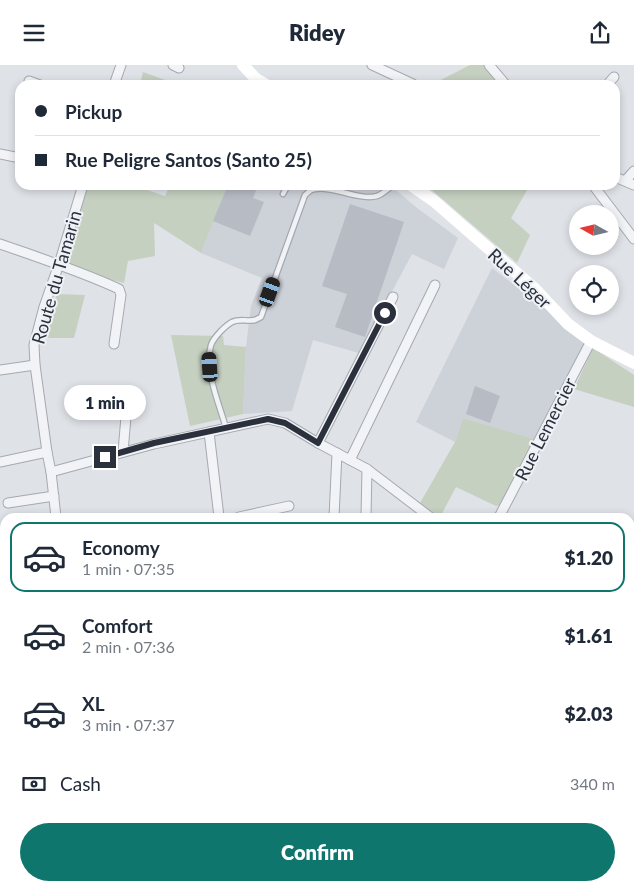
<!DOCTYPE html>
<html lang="en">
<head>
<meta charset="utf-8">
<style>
  body { margin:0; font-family:Lato,sans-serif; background:#f2f2f3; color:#1f2937; height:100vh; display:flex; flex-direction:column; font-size:19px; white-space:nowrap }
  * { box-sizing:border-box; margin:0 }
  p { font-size:16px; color:#747a83 }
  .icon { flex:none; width:28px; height:28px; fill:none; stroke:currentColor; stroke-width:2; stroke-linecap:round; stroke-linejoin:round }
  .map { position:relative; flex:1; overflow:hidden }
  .panel { position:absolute; left:0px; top:448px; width:635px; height:378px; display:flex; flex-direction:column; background:#fff; border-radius:15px 15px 0 0; box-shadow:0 2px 8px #0003 }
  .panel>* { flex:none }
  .guide { position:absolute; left:15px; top:15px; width:605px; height:110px; border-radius:15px; box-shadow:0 2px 8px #0003; display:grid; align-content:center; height:110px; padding:0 20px; background:#fff }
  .needle { width:32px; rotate:278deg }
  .tools { position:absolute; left:569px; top:140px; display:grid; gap:10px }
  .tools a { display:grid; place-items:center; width:50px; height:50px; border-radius:50%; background:#fff; box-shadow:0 2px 8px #0003; font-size:25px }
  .end { position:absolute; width:22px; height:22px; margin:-11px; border:6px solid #2a303c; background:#fff; box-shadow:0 0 0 2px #fff }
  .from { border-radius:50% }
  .bubble { position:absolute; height:35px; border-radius:18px; background:#fff; box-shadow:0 2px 8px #0003; font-size:16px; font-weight:800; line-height:35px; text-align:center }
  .car { position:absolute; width:15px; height:30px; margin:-15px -8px; border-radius:6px; box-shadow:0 0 4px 1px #0007; background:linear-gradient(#222 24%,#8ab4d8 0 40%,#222 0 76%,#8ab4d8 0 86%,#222 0) }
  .guide b { display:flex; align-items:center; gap:18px; height:48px; font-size:19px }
  .guide b+b { border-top:1px solid #e0e1e3 }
  .guide i { width:12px; height:12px; background:#1f2937 }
  ul { padding:9px 0 0; list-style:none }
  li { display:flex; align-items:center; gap:15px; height:70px; margin:0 10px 8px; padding:0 10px; border:2px solid transparent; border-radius:15px }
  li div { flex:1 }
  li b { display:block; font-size:19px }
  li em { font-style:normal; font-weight:800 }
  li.active { border-color:#0f766e }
  li>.icon { width:45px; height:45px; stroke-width:1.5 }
  .pay { display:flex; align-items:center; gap:12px; height:55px; padding:0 20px; font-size:19px }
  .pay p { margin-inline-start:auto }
  .button { display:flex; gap:10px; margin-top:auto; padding:10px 20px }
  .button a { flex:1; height:58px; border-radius:30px; background:#0f766e; color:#fff; font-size:20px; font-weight:800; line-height:58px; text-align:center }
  header { display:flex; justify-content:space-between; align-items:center; height:65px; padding:0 20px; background:#fff; font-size:22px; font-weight:800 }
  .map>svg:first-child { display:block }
  .built { fill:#cdd1d8 }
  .green { fill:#c5d0c1 }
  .building { fill:#b7bbc3 }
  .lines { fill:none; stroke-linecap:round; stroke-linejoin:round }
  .lane-casing { stroke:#a5a9b0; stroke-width:7 }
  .street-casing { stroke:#a5a9b0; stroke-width:11 }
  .lane { stroke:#f1f3f6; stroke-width:4.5 }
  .street { stroke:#f1f3f6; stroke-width:9 }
  .secondary { stroke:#fff; stroke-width:12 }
  .route { stroke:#2a303c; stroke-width:6 }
  .labels { text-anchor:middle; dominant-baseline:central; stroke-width:4; stroke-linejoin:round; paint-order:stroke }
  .street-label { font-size:18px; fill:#2a303c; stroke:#eef1f5 }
</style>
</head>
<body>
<header><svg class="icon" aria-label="menu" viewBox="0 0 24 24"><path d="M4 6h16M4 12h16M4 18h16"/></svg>Ridey<svg class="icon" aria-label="share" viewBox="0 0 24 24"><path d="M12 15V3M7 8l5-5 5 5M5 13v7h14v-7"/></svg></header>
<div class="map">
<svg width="634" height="825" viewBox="0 0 634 825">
  <rect width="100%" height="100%" fill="#dfe2e7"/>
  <g class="built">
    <polygon points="228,120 390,120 417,143 458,173 444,204 412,189 359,288 313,275 292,346 243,349 246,282 251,241 262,213 201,188"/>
    <polygon points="492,203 587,276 538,375 463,353 455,377 416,357"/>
  </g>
  <g class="green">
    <polygon points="470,0 485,0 508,20 431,20"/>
    <polygon points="143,7 179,20 140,20"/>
    <polygon points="87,120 133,120 165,131 170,120 228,120 201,188 154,158 155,191 128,196 124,218 64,203"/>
    <polygon points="426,120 530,120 511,153 530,170 517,198"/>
    <polygon points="57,229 85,230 74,273 42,273"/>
    <polygon points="171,270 223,271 224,280 246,282 243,349 190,361"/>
    <polygon points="593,283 634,310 634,342 574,324"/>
    <polygon points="463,353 538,375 502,440 496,441 456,422 440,452 438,452 420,438 455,377"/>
    <polygon points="630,554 634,555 634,682 630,682"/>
  </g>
  <g class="building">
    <polygon points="228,120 258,120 253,133 264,137 250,171 213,156"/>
    <polygon points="350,139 404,157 365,272 335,262 347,229 322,221"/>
    <polygon points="475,321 500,331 490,358 466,349"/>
  </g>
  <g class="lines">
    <g class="lane-casing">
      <g id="lane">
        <polyline points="283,129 288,120"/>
        <path d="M226,363C219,338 204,305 211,280C214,272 225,261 232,257C240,253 247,257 255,255C255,255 261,252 261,252L305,130C308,128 310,124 315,124C331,120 360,136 377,131C383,129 388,124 393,120"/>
      </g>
    </g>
    <g class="street-casing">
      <g id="street">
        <polyline points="173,0 179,3"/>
        <polyline points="372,0 413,19"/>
        <polyline points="489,0 506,20"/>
        <polyline points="29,16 40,20"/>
        <polyline points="114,20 121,0"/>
        <polyline points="607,20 614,12"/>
        <polyline points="0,89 20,93"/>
        <polyline points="615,112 634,120"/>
        <polyline points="625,116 634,106"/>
        <polyline points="593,120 634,174"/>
        <path d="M0,179C40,193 80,206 119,224L121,230L114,279"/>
        <polyline points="0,305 35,300"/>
        <polyline points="209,367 219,452"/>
        <polyline points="318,378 393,232"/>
        <polyline points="123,387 128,328"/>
        <polyline points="350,395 435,220"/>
        <polyline points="0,397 47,387"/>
        <polyline points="51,407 154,379 268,354 285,358 318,378 367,404 430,452"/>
        <polyline points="8,438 54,431"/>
        <polyline points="56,452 51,407 47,387 35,300 34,280 44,242 59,199 83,120"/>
        <polyline points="239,452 289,441"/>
        <polyline points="334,452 337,388"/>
        <polyline points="366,452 367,404"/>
        <polyline points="499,452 591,276"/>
        <polyline points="0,492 5,489"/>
        <polyline points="630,546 634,547"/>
        <polyline points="0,593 5,592"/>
        <polyline points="0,632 5,632"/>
        <polyline points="630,687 634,687"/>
        <polyline points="0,727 5,727"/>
        <polyline points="630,772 634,772"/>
        <polyline points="630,818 634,819"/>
        <polyline points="261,820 276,825"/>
        <polyline points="58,823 64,825"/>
        <polyline points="418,825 418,820"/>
        <polyline points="549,825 550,820"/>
      </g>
    </g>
    <use href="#lane" class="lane"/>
    <use href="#street" class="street"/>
    <g class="secondary">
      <polyline points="243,0 256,14 266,20"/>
      <polyline points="411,120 434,136 535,224 568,259 591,276 634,298"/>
    </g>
  </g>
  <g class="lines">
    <polyline class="route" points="105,392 154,378 268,354 285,358 318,378 385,248"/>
  </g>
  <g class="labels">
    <g class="street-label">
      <text transform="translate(56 212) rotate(-74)">Route du Tamarin</text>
      <text transform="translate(520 213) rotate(43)">Rue Léger</text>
      <text transform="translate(545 364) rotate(-63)">Rue Lemercier</text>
    </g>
  </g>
</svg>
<div class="tools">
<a><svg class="needle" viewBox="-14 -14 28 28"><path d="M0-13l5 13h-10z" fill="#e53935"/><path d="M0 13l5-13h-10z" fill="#747a83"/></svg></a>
<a><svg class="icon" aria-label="locate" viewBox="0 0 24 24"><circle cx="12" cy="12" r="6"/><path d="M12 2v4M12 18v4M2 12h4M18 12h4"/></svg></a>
</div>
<i class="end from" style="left:385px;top:248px"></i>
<i class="end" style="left:105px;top:392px"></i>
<div class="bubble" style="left:64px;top:320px;width:82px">1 min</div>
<i class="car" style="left:270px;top:227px;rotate:20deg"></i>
<i class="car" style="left:210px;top:302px;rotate:356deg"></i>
<div class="guide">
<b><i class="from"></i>Pickup</b>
<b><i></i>Rue Peligre Santos (Santo 25)</b>
</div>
<section class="panel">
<ul>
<li class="active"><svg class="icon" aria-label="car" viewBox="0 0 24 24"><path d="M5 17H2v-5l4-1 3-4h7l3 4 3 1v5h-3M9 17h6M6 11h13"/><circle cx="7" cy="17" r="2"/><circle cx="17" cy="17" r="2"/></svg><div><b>Economy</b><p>1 min · 07:35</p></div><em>$1.20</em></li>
<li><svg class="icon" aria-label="car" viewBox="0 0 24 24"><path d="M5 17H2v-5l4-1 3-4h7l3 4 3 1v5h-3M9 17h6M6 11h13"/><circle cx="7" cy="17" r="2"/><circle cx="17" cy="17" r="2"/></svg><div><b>Comfort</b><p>2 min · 07:36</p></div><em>$1.61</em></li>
<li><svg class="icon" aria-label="car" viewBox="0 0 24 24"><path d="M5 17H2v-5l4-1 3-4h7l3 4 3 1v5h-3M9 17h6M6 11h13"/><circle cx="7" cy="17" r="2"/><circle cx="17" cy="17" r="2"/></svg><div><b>XL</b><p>3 min · 07:37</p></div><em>$2.03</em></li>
</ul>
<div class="pay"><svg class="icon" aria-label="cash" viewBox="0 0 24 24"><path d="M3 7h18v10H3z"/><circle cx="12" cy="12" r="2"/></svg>Cash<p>340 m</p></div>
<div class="button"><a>Confirm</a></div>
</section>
</div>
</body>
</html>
